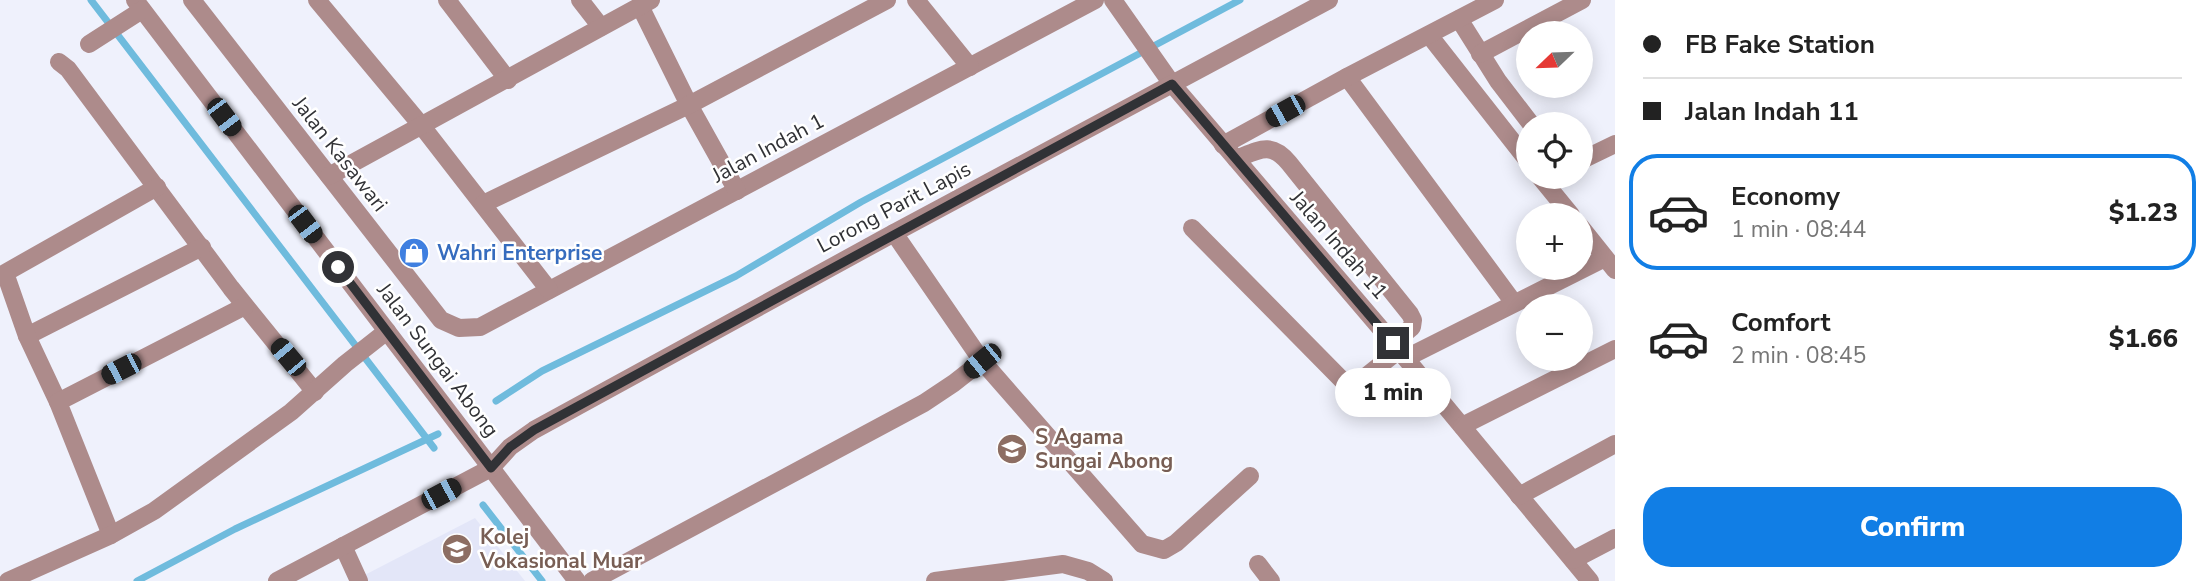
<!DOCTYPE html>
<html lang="en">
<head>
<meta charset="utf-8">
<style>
  body { margin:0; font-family:"Nunito Sans",sans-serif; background:#f6f6f6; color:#222; height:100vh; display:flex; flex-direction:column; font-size:26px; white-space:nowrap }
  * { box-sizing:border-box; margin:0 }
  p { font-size:23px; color:#767676 }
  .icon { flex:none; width:38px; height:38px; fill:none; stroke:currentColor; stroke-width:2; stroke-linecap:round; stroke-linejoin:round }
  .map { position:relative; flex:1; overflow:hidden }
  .sheet { display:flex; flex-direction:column; background:#fff; width:595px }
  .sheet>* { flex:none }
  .hud { display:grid; align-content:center; height:154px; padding:0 28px; background:#fff }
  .needle { width:46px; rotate:247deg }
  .tools { position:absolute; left:1516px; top:21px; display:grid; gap:14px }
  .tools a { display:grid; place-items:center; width:77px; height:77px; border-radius:50%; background:#fff; box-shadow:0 4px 18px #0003; font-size:35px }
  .end { position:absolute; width:32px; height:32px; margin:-16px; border:9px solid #313236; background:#fff; box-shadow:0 0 0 4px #fff }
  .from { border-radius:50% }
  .bubble { position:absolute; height:49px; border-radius:24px; background:#fff; box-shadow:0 4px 18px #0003; font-size:23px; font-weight:800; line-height:49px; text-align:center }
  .car { position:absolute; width:21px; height:42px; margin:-21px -10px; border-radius:9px; box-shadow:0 0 5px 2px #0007; background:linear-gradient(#222 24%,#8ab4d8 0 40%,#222 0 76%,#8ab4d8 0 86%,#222 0) }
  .hud b { display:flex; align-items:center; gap:24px; height:66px; font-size:26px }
  .hud b+b { border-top:2px solid #e0e0e0 }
  .hud i { width:18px; height:18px; background:#222 }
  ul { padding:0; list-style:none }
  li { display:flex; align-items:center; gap:21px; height:116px; margin:0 14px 10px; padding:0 14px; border:4px solid transparent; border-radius:28px }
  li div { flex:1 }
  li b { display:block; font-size:26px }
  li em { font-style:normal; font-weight:800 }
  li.current { border-color:#117ee5 }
  li>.icon { width:63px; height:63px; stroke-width:1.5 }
  .cta { display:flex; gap:14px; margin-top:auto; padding:14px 28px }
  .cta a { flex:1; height:80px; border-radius:28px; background:#117ee5; color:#fff; font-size:28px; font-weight:800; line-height:80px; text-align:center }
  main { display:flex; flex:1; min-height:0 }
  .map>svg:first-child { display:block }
  .built { fill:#e3e6f8 }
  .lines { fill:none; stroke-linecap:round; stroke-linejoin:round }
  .stream { stroke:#6fbbdd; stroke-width:7 }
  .minor { stroke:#ad8b8b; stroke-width:18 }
  .route { stroke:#313236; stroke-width:9 }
  .labels { text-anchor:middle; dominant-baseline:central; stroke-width:5; stroke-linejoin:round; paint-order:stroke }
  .street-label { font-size:21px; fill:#313236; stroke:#fff }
  .shop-label { font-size:21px; font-weight:bold; fill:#366cbe; stroke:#fff; text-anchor:start }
  .education-label { font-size:21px; font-weight:bold; fill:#785e54; stroke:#fff; text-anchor:start }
</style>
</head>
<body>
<main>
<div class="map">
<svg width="1615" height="581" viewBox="0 0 1615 581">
  <rect width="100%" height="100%" fill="#eff1fc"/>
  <polygon class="built" points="475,518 525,581 353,581"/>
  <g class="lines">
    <g class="stream">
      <polyline points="91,0 434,448"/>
      <polyline points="496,401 542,371 736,276 861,202 1240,0"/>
      <polyline points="483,505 542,581"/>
      <polyline points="137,581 235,529 438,434"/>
    </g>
    <g class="minor">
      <polyline points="135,0 577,581"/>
      <polyline points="192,0 441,320 459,328 480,327 1095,0"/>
      <polyline points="317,0 421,125 549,290"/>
      <polyline points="447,0 508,80"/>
      <polyline points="580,0 601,27"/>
      <polyline points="916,0 970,67"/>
      <polyline points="1113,0 1172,84 1393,343 1590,581"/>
      <polyline points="640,6 689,105 737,191"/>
      <polyline points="1459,19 1498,81 1531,124"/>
      <polyline points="1429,35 1528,161"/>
      <polyline points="89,44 142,10"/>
      <polyline points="1480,54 1582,0"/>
      <polyline points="59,62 68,69 231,288 315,392"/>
      <polyline points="1347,77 1514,303"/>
      <polyline points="1223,145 1347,77 1495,0"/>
      <path d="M1236,159C1259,150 1271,141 1289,163L1410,314L1413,320L1412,327L1393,343"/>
      <polyline points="1580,161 1615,144"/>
      <polyline points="329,176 651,0"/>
      <polyline points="1540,177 1571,215"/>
      <polyline points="483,204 689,105 887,0"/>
      <polyline points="1580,226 1615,270"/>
      <polyline points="1192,228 1343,381 1356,382 1364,378 1399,350"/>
      <polyline points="27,336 202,247"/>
      <polyline points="1406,358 1605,258"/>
      <polyline points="982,361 1142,544 1164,550 1176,543 1250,476"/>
      <polyline points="58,402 27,336 5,273 157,187"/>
      <polyline points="1462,426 1615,349"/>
      <polyline points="1519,496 1615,444"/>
      <polyline points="111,535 58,402 245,306"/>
      <polyline points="343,546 359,581"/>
      <polyline points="1573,560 1615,538"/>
      <polyline points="1258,564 1271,581"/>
      <polyline points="8,581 111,535 154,511 291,412 345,364 387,331"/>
      <polyline points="277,581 491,468 510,447 534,430 894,233 1329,0"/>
      <polyline points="592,581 924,403 954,383 982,361 894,233"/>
      <polyline points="935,581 1063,564 1088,571 1104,581"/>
    </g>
  </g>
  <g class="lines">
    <polyline class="route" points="338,267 491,468 510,447 534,430 1172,84 1393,343"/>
  </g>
  <defs>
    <g id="shop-disc" transform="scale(1.575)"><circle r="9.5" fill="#3f7fe0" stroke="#fff"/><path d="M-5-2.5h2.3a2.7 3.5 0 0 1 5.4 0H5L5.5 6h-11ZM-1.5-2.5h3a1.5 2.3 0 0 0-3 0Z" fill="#fff"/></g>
    <g id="school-disc" transform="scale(1.575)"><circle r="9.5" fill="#8d6e63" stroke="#fff"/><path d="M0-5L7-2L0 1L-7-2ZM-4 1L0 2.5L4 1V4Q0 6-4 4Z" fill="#fff"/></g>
    <g id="university-disc" transform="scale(1.575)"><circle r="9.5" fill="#8d6e63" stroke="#fff"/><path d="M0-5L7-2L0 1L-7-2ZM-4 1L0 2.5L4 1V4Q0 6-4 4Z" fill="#fff"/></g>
  </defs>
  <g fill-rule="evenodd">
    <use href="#shop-disc" x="414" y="253"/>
    <use href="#school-disc" x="1012" y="449"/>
    <use href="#university-disc" x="457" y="549"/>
  </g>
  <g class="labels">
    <g class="street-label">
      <text transform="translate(768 148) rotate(-28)">Jalan Indah 1</text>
      <text transform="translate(340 154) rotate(52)">Jalan Kasawari</text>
      <text transform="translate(894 207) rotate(-28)">Lorong Parit Lapis</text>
      <text transform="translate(1339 245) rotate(49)">Jalan Indah 11</text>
      <text transform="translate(438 360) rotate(53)">Jalan Sungai Abong</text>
    </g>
    <g class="shop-label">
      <text x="437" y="253">Wahri Enterprise</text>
    </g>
    <g class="education-label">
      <text x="1035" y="437">S Agama<tspan x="1035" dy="24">Sungai Abong</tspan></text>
      <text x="480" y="537">Kolej<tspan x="480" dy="24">Vokasional Muar</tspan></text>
    </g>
  </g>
</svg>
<div class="tools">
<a><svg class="needle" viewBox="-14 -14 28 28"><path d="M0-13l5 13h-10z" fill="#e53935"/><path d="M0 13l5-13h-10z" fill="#767676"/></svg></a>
<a><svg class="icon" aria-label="locate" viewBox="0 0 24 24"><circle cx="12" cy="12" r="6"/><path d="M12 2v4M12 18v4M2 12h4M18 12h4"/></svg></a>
<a>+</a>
<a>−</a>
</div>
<i class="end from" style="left:338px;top:267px"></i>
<i class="end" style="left:1393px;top:343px"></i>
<div class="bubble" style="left:1335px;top:368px;width:116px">1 min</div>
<i class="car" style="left:1285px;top:111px;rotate:241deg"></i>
<i class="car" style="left:224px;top:117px;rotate:143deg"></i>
<i class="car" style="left:305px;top:224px;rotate:143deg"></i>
<i class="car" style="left:288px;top:357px;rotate:320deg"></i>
<i class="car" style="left:982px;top:361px;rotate:231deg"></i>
<i class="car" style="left:121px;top:369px;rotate:243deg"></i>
<i class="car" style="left:441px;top:494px;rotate:62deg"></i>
</div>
<section class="sheet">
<div class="hud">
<b><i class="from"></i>FB Fake Station</b>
<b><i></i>Jalan Indah 11</b>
</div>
<ul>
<li class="current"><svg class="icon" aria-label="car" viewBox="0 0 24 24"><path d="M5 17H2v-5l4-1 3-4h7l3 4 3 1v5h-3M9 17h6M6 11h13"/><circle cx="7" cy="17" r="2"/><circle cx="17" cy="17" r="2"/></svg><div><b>Economy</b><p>1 min · 08:44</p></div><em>$1.23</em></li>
<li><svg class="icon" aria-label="car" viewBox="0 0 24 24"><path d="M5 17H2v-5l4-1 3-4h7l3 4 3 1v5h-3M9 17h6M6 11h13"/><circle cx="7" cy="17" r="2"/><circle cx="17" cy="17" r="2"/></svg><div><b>Comfort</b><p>2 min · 08:45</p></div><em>$1.66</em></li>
</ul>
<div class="cta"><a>Confirm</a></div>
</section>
</main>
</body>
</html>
